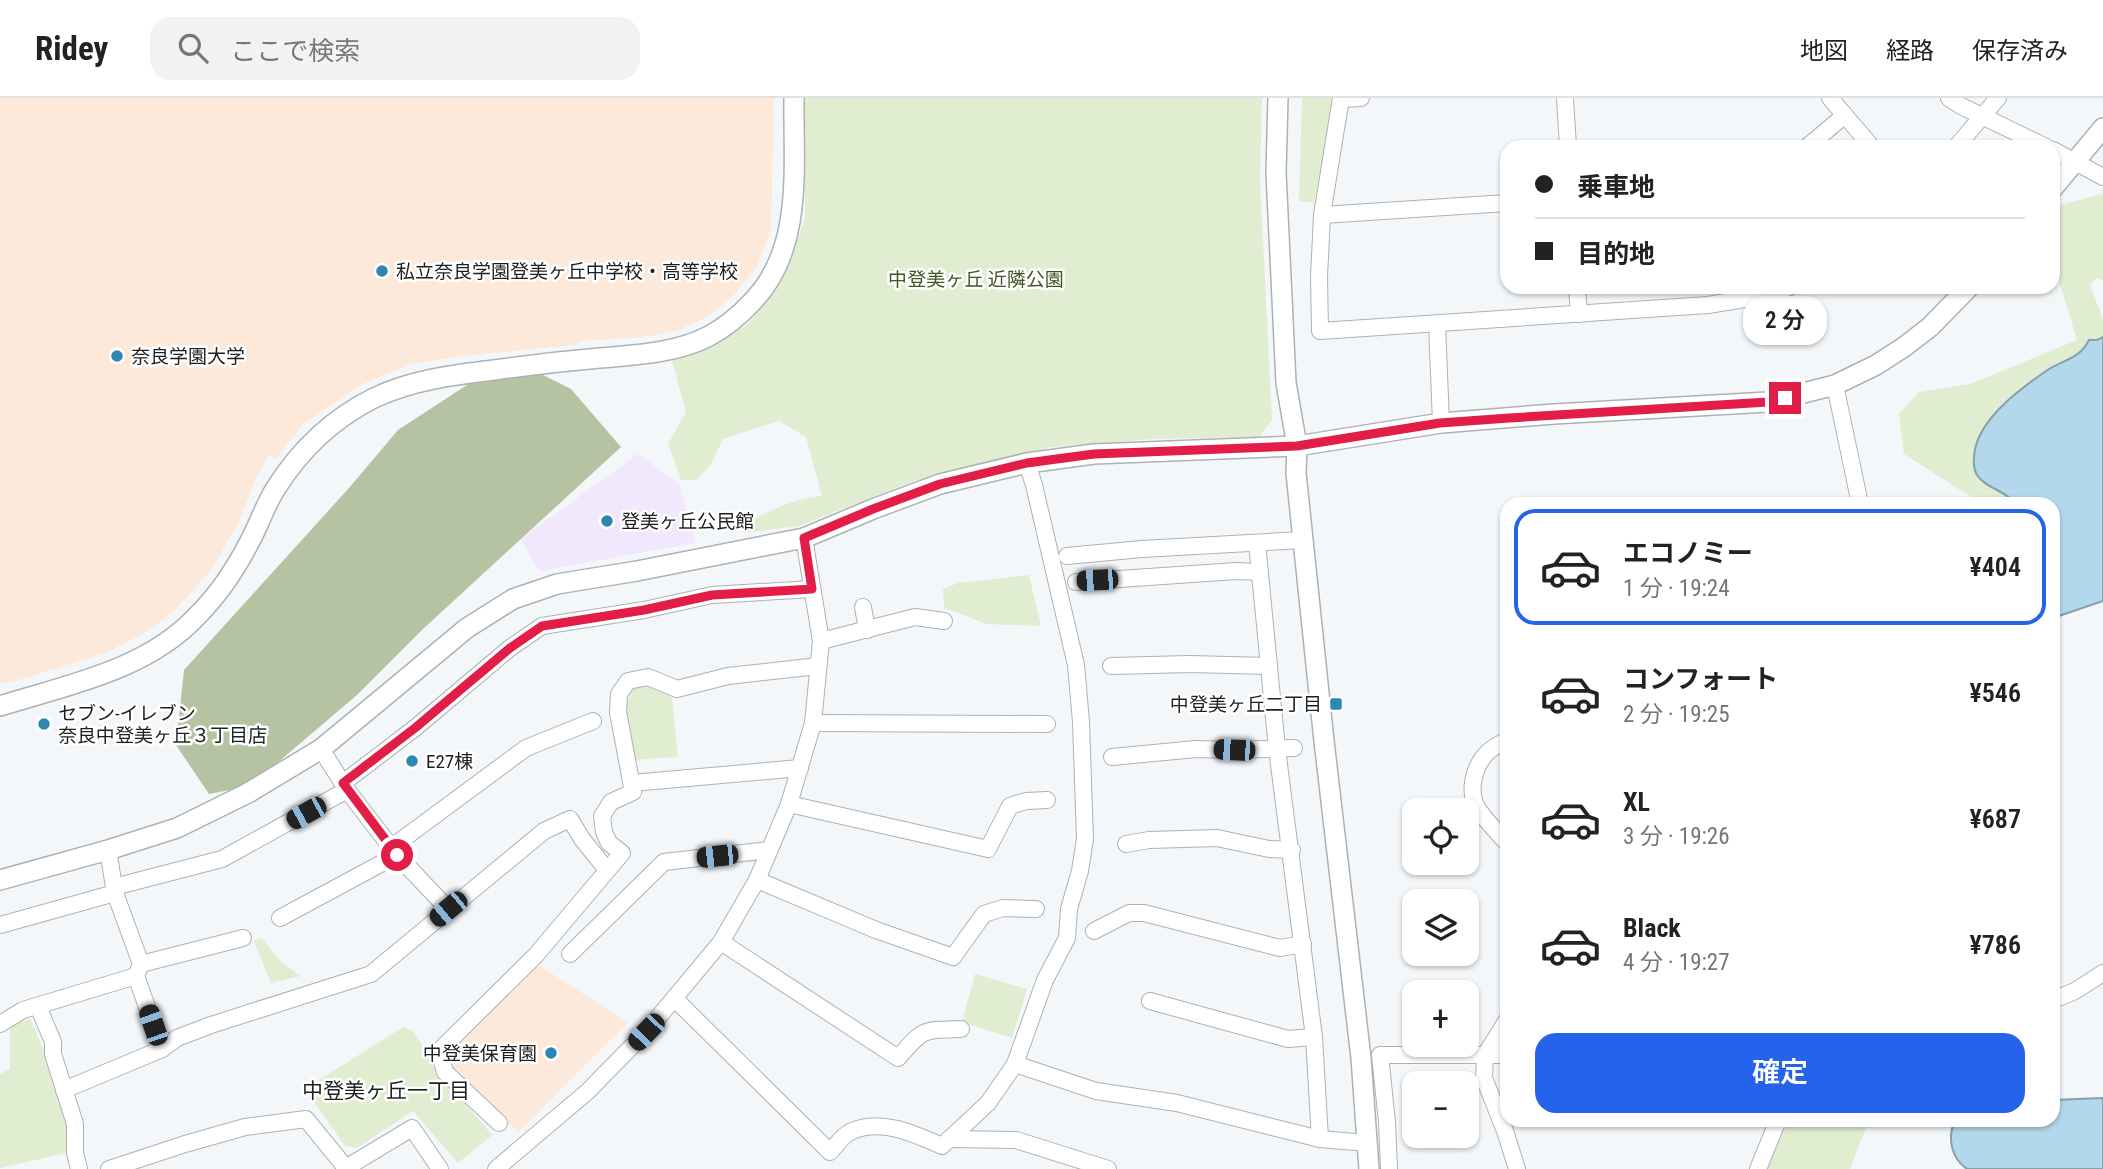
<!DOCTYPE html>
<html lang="ja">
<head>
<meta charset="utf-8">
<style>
  body { margin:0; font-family:"Roboto Condensed","Noto Sans JP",sans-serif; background:#f2f2f2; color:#222; height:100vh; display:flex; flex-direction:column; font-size:26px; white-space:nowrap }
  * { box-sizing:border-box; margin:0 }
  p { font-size:23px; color:#767676 }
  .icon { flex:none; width:38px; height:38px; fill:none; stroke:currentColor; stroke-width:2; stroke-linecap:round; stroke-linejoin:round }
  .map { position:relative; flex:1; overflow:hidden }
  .side { position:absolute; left:1500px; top:399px; width:560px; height:630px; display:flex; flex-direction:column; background:#fff; border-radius:21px; box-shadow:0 2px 5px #0004 }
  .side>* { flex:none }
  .banner { position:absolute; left:1500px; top:42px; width:560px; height:154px; border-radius:21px; box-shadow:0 2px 5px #0004; display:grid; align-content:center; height:154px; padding:0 35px; background:#fff }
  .buttons { position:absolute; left:1402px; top:700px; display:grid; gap:14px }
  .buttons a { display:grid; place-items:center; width:77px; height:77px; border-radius:14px; background:#fff; box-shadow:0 2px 5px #0004; font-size:35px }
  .end { position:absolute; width:32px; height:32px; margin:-16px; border:9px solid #e11d48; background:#fff; box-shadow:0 0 0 4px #fff }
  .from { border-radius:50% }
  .bubble { position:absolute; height:49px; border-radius:21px; background:#fff; box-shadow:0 2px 5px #0004; font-size:23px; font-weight:600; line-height:49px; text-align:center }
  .car { position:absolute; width:21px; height:42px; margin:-21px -10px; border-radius:9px; box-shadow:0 0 5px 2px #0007; background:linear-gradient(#222 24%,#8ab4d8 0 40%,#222 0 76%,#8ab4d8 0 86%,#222 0) }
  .banner b { display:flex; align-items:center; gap:24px; height:66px; font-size:26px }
  .banner b+b { border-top:2px solid #e0e0e0 }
  .banner i { width:18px; height:18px; background:#222 }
  ul { padding:12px 0 0; list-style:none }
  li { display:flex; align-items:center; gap:21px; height:116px; margin:0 14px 10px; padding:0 21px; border:4px solid transparent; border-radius:21px }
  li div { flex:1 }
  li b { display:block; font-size:26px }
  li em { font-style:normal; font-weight:600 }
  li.active { border-color:#2563eb }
  li>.icon { width:63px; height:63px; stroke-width:1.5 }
  .primary-button { display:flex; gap:14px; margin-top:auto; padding:14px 35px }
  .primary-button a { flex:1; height:80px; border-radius:21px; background:#2563eb; color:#fff; font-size:28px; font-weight:600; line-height:80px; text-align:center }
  header { display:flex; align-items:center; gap:42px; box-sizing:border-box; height:98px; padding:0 35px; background:#fff; border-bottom:2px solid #e0e0e0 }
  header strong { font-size:33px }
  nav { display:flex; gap:38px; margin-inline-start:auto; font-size:24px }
  .search { width:490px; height:63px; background:#f2f2f2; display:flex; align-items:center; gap:18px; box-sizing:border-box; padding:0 24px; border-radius:21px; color:#767676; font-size:26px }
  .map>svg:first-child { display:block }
  .commercial { fill:#f2e8fe }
  .education { fill:#fce9d9 }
  .green { fill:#e0edd0 }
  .forest { fill:#b5c3a2 }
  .water { fill:#b3d7eb; stroke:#86a0ae; stroke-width:2 }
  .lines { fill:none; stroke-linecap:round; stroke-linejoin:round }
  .minor-casing { stroke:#aeb1b4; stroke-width:18 }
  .tertiary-casing { stroke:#aeb1b4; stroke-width:22 }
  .minor { stroke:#fff; stroke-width:16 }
  .tertiary { stroke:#fff; stroke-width:19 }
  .route { stroke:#e11d48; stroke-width:9 }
  .poi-dot { fill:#2e86b4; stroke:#fff; stroke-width:2.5 }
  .labels { text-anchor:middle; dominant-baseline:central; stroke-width:5; stroke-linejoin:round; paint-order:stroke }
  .poi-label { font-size:19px; fill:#1d1e1f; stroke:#fff; text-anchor:start }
  .park-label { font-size:19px; fill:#445524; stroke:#fff }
  .neighbourhood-label { font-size:21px; fill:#1d1e1f; stroke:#fff }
</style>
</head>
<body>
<header>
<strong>Ridey</strong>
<div class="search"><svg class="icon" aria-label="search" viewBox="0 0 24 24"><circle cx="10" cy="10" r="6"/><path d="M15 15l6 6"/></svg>ここで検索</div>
<nav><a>地図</a><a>経路</a><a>保存済み</a></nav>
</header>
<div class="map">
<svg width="2103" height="1071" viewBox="0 0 2103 1071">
  <rect width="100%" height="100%" fill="#f4f7fa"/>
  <polygon class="commercial" points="638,356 679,385 696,445 540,473 520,441"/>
  <g class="education">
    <polygon points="0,0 774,0 771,133 757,168 734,197 709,218 676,233 645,239 583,243 575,247 463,258 412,266 363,286 305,325 274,362 270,355 255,383 238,426 209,475 172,515 146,534 105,555 26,580 0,586"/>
    <polygon points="539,867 628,925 518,1034 453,970 453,958 456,941"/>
  </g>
  <g class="green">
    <path d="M805,0H1262L1260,81L1272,322L1259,339L1154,341L1051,349L917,382L799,428L743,435L740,428C765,415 794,400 822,398L806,339L779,323L723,341L711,366L697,382H681L668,346L686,314L672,263L710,249L748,226L773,194L794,152L805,119Z"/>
    <polygon points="1302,0 1335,0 1314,105 1299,103"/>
    <path d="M2103,96V183L2097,180L2090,187L2103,221V239L2093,243L2084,252L2004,307L1983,383C1994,391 2007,395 2015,406H1982L1904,356L1899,316L1919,294L1970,286L2077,242L2053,164V116L2060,107Z"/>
    <polygon points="1029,477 1041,528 987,526 944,510 943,491 958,485"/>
    <path d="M659,588L672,601L678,659L630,662C626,634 618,615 634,589Z"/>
    <polygon points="262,840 280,863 301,878 271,885 254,843"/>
    <polygon points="975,876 1027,891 1012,940 962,924"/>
    <polygon points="30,921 48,962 70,1028 71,1054 0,1070 0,976 10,971 10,928"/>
    <polygon points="403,929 413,933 443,979 492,1037 458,1065 413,1013 357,1050 345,1048 305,991"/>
    <polygon points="1788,1022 1869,1022 1850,1071 1767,1071"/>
  </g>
  <polygon class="forest" points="539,275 571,291 621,349 423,531 357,597 250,688 209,696 176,647 184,572 349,390 398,332 473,283"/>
  <g class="water">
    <path d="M2103,239V503L2053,520V406H2015C2006,392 1986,391 1977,377C1972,369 1974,359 1975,351C1982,319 2020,291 2046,273C2062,262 2080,261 2089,242H2097Z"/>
    <path d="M2103,1000V1071H1967C1951,1060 1947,1040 1955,1022H2053V1002Z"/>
  </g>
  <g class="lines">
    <g class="minor-casing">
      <g id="minor">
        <polyline points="1341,0 1322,117 1319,179 1320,233 1708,207 1750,200 1790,189"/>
        <polyline points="1565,0 1568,49"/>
        <polyline points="1830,0 1872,49"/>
        <polyline points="1949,0 1961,8 2046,49"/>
        <polyline points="1341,1 1361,0"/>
        <polyline points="1807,49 1845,17"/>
        <polyline points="1956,49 1998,0"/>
        <polyline points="2053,52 2103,79"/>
        <polyline points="1322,117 1507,105"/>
        <polyline points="1577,189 1579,216"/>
        <polyline points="1437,226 1441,325"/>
        <polyline points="1835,287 1860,406"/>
        <polyline points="1257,445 1277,651 1314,939 1320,1041"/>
        <polyline points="1067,458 1142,451 1303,442"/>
        <polyline points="1076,484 1236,473 1260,474"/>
        <polyline points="863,509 867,532"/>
        <polyline points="821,543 915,519 944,523"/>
        <polyline points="1111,568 1190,566 1269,568"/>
        <polyline points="813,625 1047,626"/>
        <path d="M1507,642C1500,646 1493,649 1488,654C1474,667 1467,694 1478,711C1486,723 1497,734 1507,745"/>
        <polyline points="321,651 347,692 397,757 448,811"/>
        <polyline points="1112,659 1196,651 1234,652 1294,650"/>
        <polyline points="343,685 415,630 510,550 542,528 644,512 712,497 812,491"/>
        <polyline points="632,685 800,670"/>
        <polyline points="789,706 988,751 1010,708 1026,703 1047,702"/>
        <polyline points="1126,746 1149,742 1217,740 1269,751 1292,752"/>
        <polyline points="392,749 526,650 593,623"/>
        <polyline points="757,782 876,832 953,859 984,816 1003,810 1036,811"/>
        <polyline points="114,789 222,761 347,692"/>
        <polyline points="280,820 397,757"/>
        <polyline points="0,827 115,795"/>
        <polyline points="1094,833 1129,815 1144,815 1280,850 1303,846"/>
        <path d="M721,844L898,960C924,930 922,932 961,931"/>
        <polyline points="570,856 664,764 769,752"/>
        <polyline points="141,866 243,840"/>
        <path d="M675,901L830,1054C836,1048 842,1038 850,1034C879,1019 915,1036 942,1048L988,1005L1015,966L1045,882L1067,840L1069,811L1080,773L1085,741L1081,624L1076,567L1034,387L1027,365"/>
        <polyline points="2053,902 2075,893 2103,875"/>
        <polyline points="1150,903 1288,941 1314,939"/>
        <polyline points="38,908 53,944 53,956 75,1026 75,1055 79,1071"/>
        <polyline points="1507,922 1485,957 1484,980 1505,1033 1517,1071"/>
        <polyline points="0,926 23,912 136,878"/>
        <polyline points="162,951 177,940 211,927 371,876 544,733 570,721 582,741 607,772"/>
        <polyline points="1015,966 1096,993 1177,1005 1320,1041 1367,1045"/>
        <polyline points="64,992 162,951 136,878 141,866 115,795 108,752"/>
        <polyline points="499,1025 445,974 439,953 536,857 622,755 609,745 604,734 602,718 611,704 633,694 618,614 619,596 628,583 648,579 677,591 728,578 818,568"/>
        <polyline points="949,1041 1016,1042 1108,1071"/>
        <polyline points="109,1071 185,1046 245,1029 306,1021 346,1070"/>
        <polyline points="344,1071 412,1030 440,1071"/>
        <polyline points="496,1071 587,994 646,934 721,844 757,782 789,706 813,625 821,543 804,440"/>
        <polyline points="1389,1071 1387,1024 1380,957 1507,957"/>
        <polyline points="1758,1071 1778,1022"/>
      </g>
    </g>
    <g class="tertiary-casing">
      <g id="tertiary">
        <polyline points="1278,0 1276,74 1286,285 1297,348 1296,375 1324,643 1361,960 1369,1071"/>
        <polyline points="2053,90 2103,30"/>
        <path d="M0,608C67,587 147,572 197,518C218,497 235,472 249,445C259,427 265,407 276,390C300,352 334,320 374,300C412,282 452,277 494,272C529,267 564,263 600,260C635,257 677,255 709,238C724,230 741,216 753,203C804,150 793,68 794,0"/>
        <polyline points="0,782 108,752 177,730 248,695 321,651 467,530 513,501 557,486 637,473 804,440 873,411 940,386 1027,365 1094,356 1297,348 1441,325 1554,316 1768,304 1835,287 1876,267 1904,249 1930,229 1969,189"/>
      </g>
    </g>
    <use href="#minor" class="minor"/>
    <use href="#tertiary" class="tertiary"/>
  </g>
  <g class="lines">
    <polyline class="route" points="397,757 343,685 415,630 510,550 542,528 644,512 712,497 812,491 804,440 873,411 940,386 1027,365 1094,356 1297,348 1440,325 1509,320 1768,304 1785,300"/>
  </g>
  <g class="poi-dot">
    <circle cx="382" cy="173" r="7"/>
    <circle cx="117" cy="258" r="7"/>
    <circle cx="607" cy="423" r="7"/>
    <rect x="1329" y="599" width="14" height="14" rx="3.5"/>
    <circle cx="44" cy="626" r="7"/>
    <circle cx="412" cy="663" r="7"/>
    <circle cx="551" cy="955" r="7"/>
  </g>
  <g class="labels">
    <g class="poi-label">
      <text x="396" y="173">私立奈良学園登美ヶ丘中学校・高等学校</text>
      <text x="131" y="258">奈良学園大学</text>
      <text x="621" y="423">登美ヶ丘公民館</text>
      <text x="1322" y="606" text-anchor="end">中登美ヶ丘二丁目</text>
      <text x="58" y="615">セブン-イレブン<tspan x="58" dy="22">奈良中登美ヶ丘３丁目店</tspan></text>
      <text x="426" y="663">E27棟</text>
      <text x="537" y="955" text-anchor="end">中登美保育園</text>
    </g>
    <g class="park-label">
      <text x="976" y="181">中登美ヶ丘 近隣公園</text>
    </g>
    <g class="neighbourhood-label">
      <text x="386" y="993">中登美ヶ丘一丁目</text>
    </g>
  </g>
</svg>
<div class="buttons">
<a><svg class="icon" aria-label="locate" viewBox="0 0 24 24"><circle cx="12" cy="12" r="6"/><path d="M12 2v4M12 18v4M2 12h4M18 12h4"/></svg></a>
<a><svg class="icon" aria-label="layers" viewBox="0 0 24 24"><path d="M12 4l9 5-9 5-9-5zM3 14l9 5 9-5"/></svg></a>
<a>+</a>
<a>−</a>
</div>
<i class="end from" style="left:397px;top:757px"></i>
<i class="end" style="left:1785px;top:300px"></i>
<div class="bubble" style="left:1743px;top:198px;width:84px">2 分</div>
<i class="car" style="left:1097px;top:482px;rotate:267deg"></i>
<i class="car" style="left:1234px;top:652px;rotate:272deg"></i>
<i class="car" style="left:306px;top:715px;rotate:241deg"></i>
<i class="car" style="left:717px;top:758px;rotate:264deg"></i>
<i class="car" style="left:448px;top:811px;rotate:230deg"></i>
<i class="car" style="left:153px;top:927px;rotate:341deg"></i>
<i class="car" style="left:646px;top:934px;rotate:224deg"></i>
<div class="banner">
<b><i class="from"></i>乗車地</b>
<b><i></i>目的地</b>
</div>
<section class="side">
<ul>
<li class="active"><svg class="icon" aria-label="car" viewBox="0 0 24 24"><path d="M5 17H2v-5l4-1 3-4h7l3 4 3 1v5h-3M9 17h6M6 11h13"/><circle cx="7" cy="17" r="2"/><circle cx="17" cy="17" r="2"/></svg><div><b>エコノミー</b><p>1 分 · 19:24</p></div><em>¥404</em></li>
<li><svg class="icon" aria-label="car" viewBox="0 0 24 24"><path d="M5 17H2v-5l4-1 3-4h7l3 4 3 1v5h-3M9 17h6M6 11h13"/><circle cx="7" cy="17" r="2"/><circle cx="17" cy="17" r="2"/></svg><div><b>コンフォート</b><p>2 分 · 19:25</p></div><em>¥546</em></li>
<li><svg class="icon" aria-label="car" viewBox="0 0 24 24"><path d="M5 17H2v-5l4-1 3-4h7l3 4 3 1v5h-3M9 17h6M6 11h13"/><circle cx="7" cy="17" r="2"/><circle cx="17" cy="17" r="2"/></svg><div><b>XL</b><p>3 分 · 19:26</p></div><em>¥687</em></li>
<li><svg class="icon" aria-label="car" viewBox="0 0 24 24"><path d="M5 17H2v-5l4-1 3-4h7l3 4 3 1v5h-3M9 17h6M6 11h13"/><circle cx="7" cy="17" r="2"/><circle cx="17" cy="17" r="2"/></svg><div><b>Black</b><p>4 分 · 19:27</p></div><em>¥786</em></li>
</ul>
<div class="primary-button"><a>確定</a></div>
</section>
</div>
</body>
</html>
